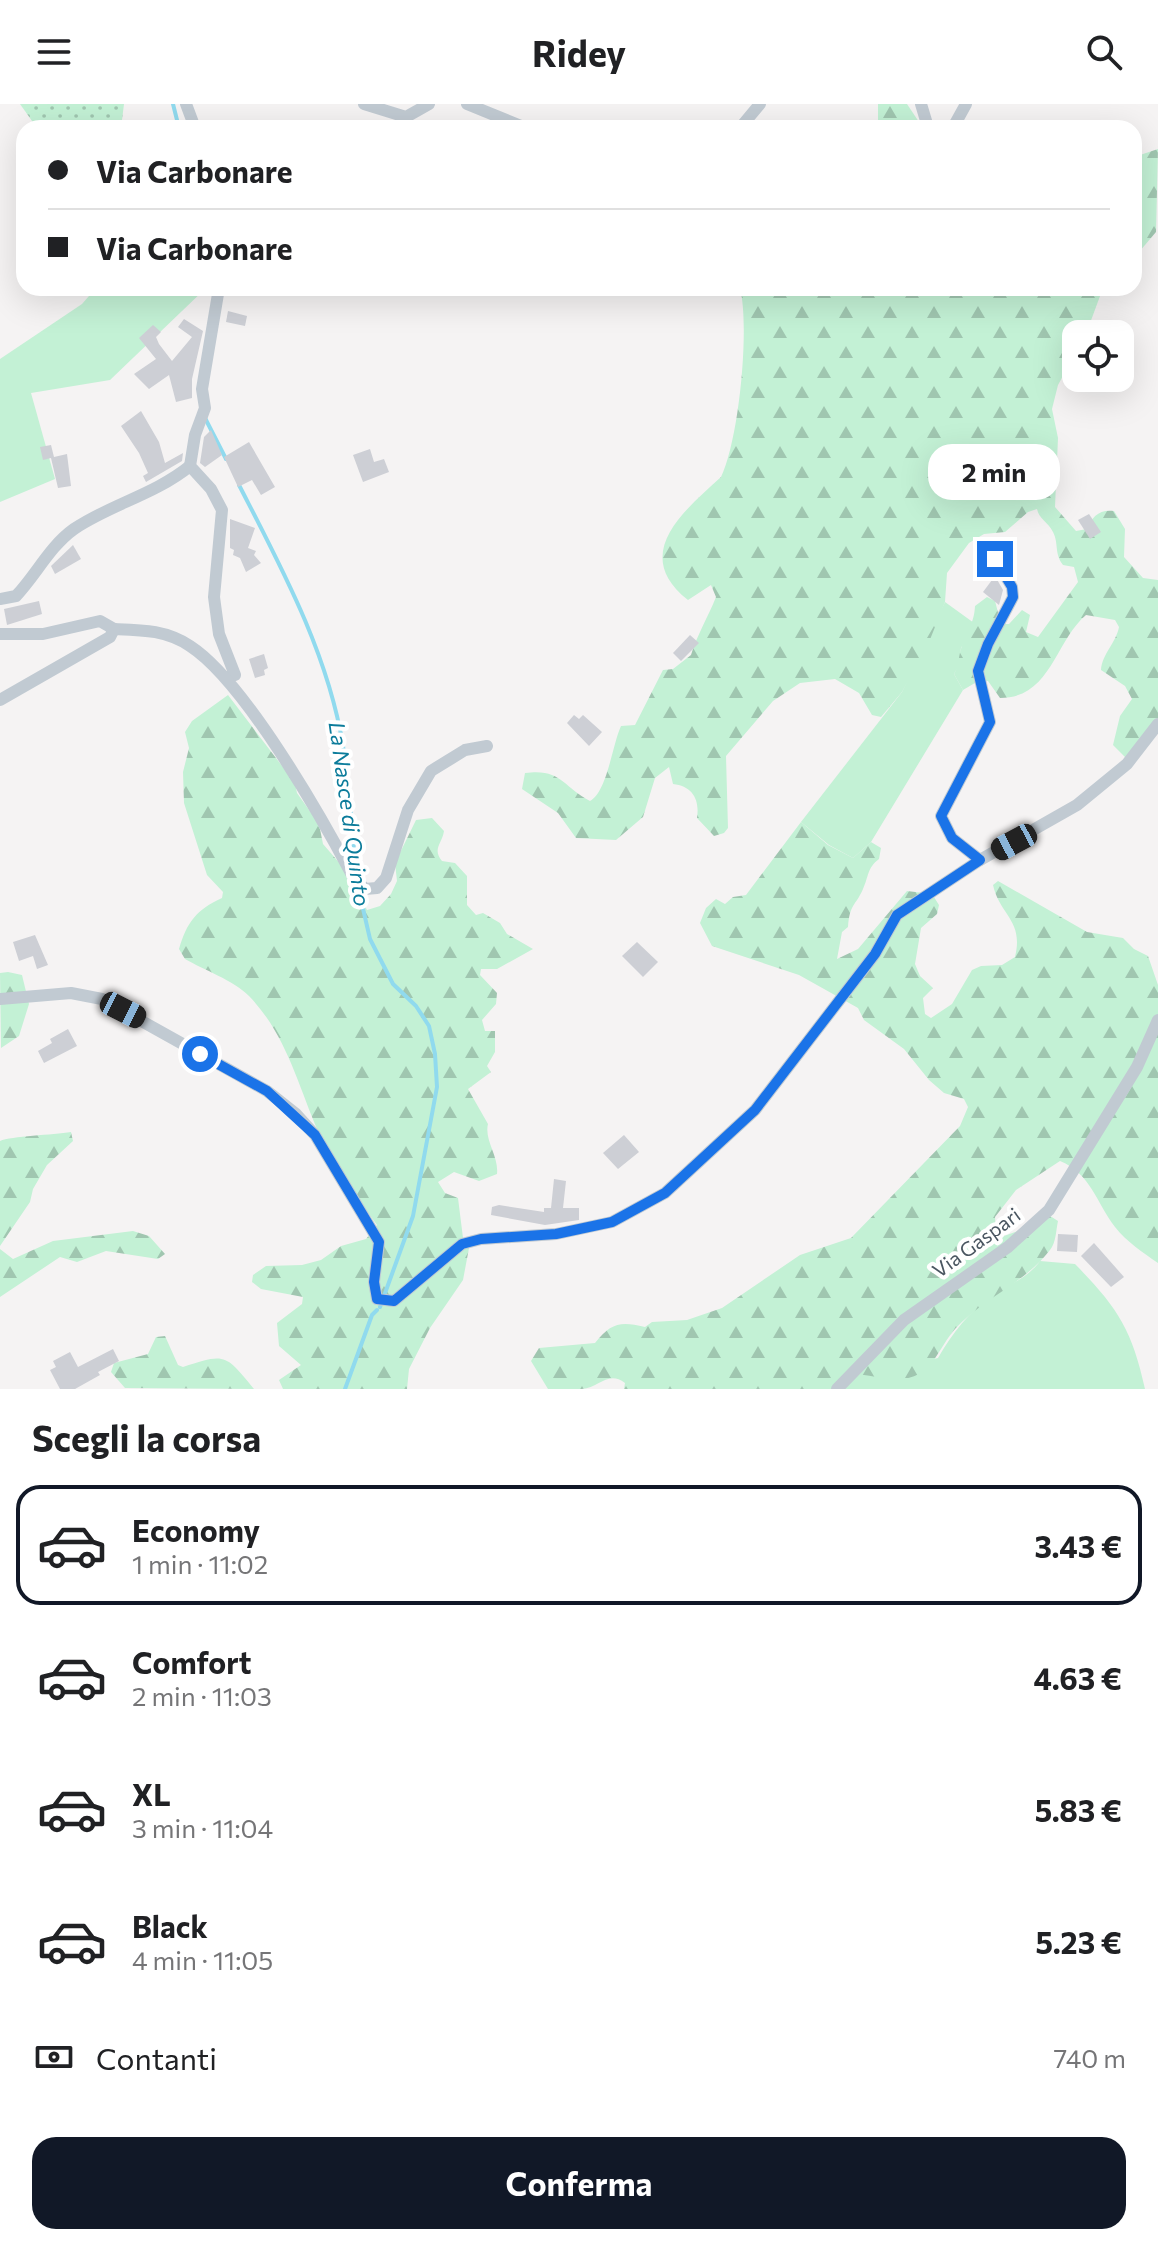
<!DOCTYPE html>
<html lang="it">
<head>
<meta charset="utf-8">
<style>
  body { margin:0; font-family:Commissioner,sans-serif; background:#f6f6f6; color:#202124; height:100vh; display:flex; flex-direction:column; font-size:30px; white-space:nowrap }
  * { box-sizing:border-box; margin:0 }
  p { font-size:26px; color:#757577 }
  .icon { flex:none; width:44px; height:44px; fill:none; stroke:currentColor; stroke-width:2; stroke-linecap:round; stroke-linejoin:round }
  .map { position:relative; height:1285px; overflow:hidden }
  .panel { display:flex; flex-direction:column; background:#fff; flex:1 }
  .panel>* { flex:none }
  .guide { position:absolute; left:16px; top:16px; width:1126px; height:176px; border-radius:24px; box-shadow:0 8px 32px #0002; display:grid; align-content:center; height:176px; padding:0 32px; background:#fff }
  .fabs { position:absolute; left:1062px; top:216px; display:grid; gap:16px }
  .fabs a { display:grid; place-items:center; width:72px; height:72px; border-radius:16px; background:#fff; box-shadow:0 8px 32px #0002; font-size:40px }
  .end { position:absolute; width:36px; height:36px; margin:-18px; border:10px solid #1a73e8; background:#fff; box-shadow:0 0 0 4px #fff }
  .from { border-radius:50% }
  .bubble { position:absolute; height:56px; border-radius:24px; background:#fff; box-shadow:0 8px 32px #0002; font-size:26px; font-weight:700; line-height:56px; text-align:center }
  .car { position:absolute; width:24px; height:48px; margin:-24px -12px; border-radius:10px; box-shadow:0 0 6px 2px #0007; background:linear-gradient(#222 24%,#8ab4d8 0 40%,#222 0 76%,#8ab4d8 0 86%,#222 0) }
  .guide b { display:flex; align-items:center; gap:28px; height:76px; font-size:30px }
  .guide b+b { border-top:2px solid #e0e0e0 }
  .guide i { width:20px; height:20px; background:#202124 }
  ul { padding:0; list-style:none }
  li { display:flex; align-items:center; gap:24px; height:120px; margin:0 16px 12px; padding:0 16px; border:4px solid transparent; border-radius:24px }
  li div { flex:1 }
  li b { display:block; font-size:30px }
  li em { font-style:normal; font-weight:700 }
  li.selected { border-color:#111827 }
  li>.icon { width:72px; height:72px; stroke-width:1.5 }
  h2 { padding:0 32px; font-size:36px; line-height:96px }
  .pay { display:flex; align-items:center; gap:20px; height:88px; padding:0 32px; font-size:30px }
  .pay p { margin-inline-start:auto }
  .primary-button { display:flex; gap:16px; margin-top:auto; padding:16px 32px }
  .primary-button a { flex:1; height:92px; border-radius:24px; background:#111827; color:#fff; font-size:32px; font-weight:700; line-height:92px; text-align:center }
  header { display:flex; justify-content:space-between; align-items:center; height:104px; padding:0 32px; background:#fff; font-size:36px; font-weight:700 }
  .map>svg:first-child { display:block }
  .green { fill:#c3f1d5 }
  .forest { fill:url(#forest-firs) }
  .park { fill:url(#park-dots) }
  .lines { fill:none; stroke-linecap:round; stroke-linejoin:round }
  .stream { stroke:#90daee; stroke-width:4 }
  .building { fill:#cdcfd5 }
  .minor { stroke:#c1cad2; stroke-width:12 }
  .route { stroke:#1a73e8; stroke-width:10 }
  .labels { text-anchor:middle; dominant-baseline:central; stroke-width:8; stroke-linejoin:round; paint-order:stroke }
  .street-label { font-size:20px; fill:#4a5661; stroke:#fff }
  .water-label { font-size:22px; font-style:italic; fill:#0c7c9b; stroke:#fff }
</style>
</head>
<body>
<header><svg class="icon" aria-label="menu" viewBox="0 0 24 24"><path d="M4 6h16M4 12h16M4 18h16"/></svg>Ridey<svg class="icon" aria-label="search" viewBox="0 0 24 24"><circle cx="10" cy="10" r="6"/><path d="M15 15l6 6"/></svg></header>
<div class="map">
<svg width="1158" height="1285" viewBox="0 0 1158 1285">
  <defs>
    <pattern id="forest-firs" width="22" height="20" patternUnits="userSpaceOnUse" patternTransform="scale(2)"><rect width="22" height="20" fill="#c3f1d5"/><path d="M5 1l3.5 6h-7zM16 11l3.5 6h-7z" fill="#a0c6b0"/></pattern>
    <pattern id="park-dots" width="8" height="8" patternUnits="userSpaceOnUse" patternTransform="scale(2)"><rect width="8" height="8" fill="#c3f1d5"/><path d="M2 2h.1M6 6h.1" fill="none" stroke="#a0c6b0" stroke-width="1.8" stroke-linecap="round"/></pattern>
  </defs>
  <rect width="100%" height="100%" fill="#f5f3f3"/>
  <g class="green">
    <polygon points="96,184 206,184 110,276 31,289 55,375 0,398 0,255 82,200"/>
    <polygon points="945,498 974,519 961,544 959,561 954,570 963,586 871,738 853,754 829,741 801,718 902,588"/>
    <path d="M1040,1157L1075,1160C1117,1203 1132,1225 1145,1285H833L854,1270H868L938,1254C952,1230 969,1207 993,1191C1010,1179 1027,1175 1040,1157Z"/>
  </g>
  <g class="forest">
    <polygon points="878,0 907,0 923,24 878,24"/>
    <polygon points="1158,45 1156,128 1134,154 1134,53"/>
    <path d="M740,184H1103L1086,230H1076V248L1058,281L1052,305L1058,334L1055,403L1076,427L1087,425C1092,413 1099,405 1114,407L1125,425L1124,453L1143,474L1158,476V626L1126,654L1113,641L1120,612L1132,595L1125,582L1101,566C1102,550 1116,539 1119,523L1115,516L1086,511C1055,537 1051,594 1000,594L988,577L980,576L963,586L954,570C959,561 958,555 961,545C965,528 974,522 975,502L987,493L995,497L1001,520H1009L1022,506L1030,511L1026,528L1038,533L1078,478L1074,463L1063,461C1054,449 1059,440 1053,428C1048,418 1039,415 1037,405L1028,408L1005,428L984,430L969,439L947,469L945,498L929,538L902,588L881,613L872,611L859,589L835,575L800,579L773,597L726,652L728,724L724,729L714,732L697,714C700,695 692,682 673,680L669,663L655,674L643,713L616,736L576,734L558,709L522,685L525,669C561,664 562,682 590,697C607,688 612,642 621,622L635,621L663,566L673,565L691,551C697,531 708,513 716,493L711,481L688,496C630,450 684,407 721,373C739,336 750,223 740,184Z"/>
    <path d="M228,591L295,679L297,689L319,720L323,740L349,770L367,806L380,802L391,790L397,777L395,759L416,716L432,714L444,727C442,740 432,745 442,757L455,759L467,772V801L476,811L483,809L500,819L507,830L533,845L497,865H481L480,871L497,889L496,900L482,916L485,927H495V948L487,962L491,968L468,985L488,1020C484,1036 499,1052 497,1070L479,1077L454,1068L438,1078L445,1089L458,1094L463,1134L469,1144L463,1176L430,1224L409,1265L407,1285H283L279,1276L301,1261L279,1242L277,1219L302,1200L303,1193L261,1185L252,1178L253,1171L266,1162L302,1161L321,1156L341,1142L366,1135L377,1121C355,1091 333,1062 318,1027C298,981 286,930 249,892C233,876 204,866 185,855L179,845C187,818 196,806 222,794L223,788L207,771L184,699L183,668L189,644L185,628L192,617Z"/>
    <path d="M801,718L828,741L853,754L871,738L881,744L879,755C867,764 869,772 863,785C855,803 850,799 848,823L842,828L837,855L858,845L907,787L932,790L939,801L937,810L921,824L915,860L920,872L933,884L923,894L925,910L931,914L952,900L972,866L981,862L1002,861L1015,853C1024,816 1000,812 993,781L998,777L1087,828L1123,834L1134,845L1148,852L1158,881V1159C1142,1148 1127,1138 1115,1123C1096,1098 1091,1070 1060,1057L1016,1086L995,1113L996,1127L1001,1133L1026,1124L1047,1110L1058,1117C1056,1126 1056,1139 1050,1146C1024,1180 984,1193 955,1225C938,1244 934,1270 904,1275C889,1278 869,1270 854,1270L833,1285H624L625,1279C608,1266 599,1284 582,1285C571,1285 560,1285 548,1285L531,1257L539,1244L595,1239C611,1219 620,1217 645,1223L652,1218L687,1216L722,1204L800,1151L851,1134L960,1022L968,1003L964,995L944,989L929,976L904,945L864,916L858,904L799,871L712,842L700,819L706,804L716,795L725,800L733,793L746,791Z"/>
    <polygon points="8,868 22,871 29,900 19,932 1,944 0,869"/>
    <path d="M71,1028L73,1037L47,1061L33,1085L30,1098L0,1142V1037C11,1032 53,1031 71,1028Z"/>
    <polygon points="133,1127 149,1132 165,1150 158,1155 106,1147 77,1158 60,1153 0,1193 0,1145 13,1155 53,1137"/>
    <path d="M165,1232L178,1261L183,1263C226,1249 225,1250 254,1285L125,1284L111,1268L114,1259L148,1250L156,1233Z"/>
  </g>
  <polygon class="park" points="20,0 124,0 121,24 37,24"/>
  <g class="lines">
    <g class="stream">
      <polyline points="173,0 179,24"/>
      <polyline points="205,314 226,355"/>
      <path d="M239,381C281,463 328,549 343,642C350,684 352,727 356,770"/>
      <polyline points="358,783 370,835 393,880 416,902 429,922 435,950 437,983 413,1112 380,1203"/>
      <polyline points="345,1285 372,1211 377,1206"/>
    </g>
  </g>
  <g class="building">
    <polygon points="228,207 247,212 245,222 226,218"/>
    <polygon points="184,215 203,227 192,275 192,294 176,298 169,271 149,285 134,270 156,255 139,234 153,221 161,228 156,233 159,240 172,257 192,233 178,223"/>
    <polygon points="141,307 159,338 165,359 183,349 182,357 146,378 143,372 148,369 139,349 121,322"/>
    <polygon points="211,326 222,351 205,363 200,359 204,333"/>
    <polygon points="249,338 275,383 261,391 252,376 238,383 224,353"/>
    <polygon points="51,341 54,353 67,350 71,382 58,384 51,354 43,356 40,343"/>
    <polygon points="370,345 374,358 384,355 389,368 363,378 353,351"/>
    <polygon points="1089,410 1101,428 1090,435 1078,416"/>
    <polygon points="230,415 255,424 248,444 256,447 254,451 261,459 246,468 240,454 233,451 234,446 230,444"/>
    <polygon points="73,441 81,455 55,470 51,462"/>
    <polygon points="995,472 1003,486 999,501 983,488"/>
    <polygon points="39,497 42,510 7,521 4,505"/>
    <polygon points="690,531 699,539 681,557 673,549"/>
    <polygon points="264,550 268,564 264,566 265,571 255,574 249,555"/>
    <polygon points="574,611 579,615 583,611 602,628 589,642 567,619"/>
    <polygon points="35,831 48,861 37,865 33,852 19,857 13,838"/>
    <polygon points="637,838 658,858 643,873 622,852"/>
    <polygon points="68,925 77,942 44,959 38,947 52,939 50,935"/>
    <polygon points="624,1031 639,1048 618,1065 603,1049"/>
    <polygon points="554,1075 566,1077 563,1104 579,1104 579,1116 545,1121 491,1111 492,1103 499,1101 544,1108 544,1104 551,1104"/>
    <polygon points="1058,1130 1078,1131 1077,1148 1057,1147"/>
    <polygon points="1094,1139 1124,1173 1111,1183 1081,1152"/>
    <polygon points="113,1245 119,1257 98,1268 100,1271 75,1285 60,1285 50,1266 56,1263 53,1257 70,1248 78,1263"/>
  </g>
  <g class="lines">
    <g class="minor">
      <polyline points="186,0 195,24"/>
      <polyline points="364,0 406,13 429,0"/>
      <polyline points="467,0 526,24"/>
      <polyline points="921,0 927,20 934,24"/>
      <polyline points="740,24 760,0"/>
      <polyline points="947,24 955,20 966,0"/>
      <polyline points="219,184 202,285 205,304 195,331 190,362 211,385 222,406 214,493 219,530 235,571 227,573"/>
      <path d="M0,495L16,492C36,471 50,442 74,425C111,400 154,391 190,362"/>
      <path d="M114,525C142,526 166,526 190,542C244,577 321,712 352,771L365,785L377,784L386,774L408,706L431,667L465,646L487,642"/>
      <polyline points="0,530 43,530 100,517 114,525 110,533 0,596"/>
      <polyline points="980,756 952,734 941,712 990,618 978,567 988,540 1013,493 1012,483 995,455"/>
      <polyline points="0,895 71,889 102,895 267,987 296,1010 315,1031 379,1138 374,1178 377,1195 394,1197 462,1140 481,1135 556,1130 612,1118 665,1089 755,1006 875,850 897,811 980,756 1077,701 1127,660 1158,620"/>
      <polyline points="837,1285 904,1216 1008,1143 1049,1106 1137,963 1158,916"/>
    </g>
  </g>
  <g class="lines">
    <polyline class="route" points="200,950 267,987 315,1031 379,1138 374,1178 377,1195 394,1197 462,1140 481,1135 556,1130 612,1118 665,1089 755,1006 875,850 897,811 980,756 952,734 941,712 990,618 978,567 988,540 1013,493 1012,483 995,455"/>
  </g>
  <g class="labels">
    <g class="street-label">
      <text transform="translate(976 1138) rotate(-36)">Via Gaspari</text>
    </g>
    <g class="water-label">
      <text transform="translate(350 710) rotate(82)">La Nasce di Quinto</text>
    </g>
  </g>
</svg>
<div class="fabs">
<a><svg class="icon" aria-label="locate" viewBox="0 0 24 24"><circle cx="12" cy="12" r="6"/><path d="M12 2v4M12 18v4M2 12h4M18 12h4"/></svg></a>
</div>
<i class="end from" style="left:200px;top:950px"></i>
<i class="end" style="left:995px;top:455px"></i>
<div class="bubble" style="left:928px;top:340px;width:132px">2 min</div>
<i class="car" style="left:1014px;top:738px;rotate:242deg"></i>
<i class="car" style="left:123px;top:906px;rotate:117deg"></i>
<div class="guide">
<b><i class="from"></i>Via Carbonare</b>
<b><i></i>Via Carbonare</b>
</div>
</div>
<section class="panel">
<h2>Scegli la corsa</h2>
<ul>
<li class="selected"><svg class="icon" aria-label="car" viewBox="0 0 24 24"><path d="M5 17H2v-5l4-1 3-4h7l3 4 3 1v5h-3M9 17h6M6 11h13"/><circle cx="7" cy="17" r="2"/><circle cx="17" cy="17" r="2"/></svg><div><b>Economy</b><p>1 min · 11:02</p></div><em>3.43 €</em></li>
<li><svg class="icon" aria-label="car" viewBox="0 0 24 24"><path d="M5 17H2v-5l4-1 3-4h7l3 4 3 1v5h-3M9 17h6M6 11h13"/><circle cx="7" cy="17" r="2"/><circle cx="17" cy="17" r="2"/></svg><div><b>Comfort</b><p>2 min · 11:03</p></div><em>4.63 €</em></li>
<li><svg class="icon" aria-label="car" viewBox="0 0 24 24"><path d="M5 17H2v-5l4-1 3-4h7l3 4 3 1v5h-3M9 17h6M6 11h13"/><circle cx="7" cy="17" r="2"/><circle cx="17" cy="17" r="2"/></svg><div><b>XL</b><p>3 min · 11:04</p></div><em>5.83 €</em></li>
<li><svg class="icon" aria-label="car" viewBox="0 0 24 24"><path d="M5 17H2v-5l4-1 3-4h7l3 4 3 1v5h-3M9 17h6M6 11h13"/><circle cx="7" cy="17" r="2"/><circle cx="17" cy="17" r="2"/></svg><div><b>Black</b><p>4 min · 11:05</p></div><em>5.23 €</em></li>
</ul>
<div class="pay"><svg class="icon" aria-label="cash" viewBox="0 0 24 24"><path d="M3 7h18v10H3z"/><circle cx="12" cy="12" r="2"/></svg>Contanti<p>740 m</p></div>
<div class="primary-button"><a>Conferma</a></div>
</section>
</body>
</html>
